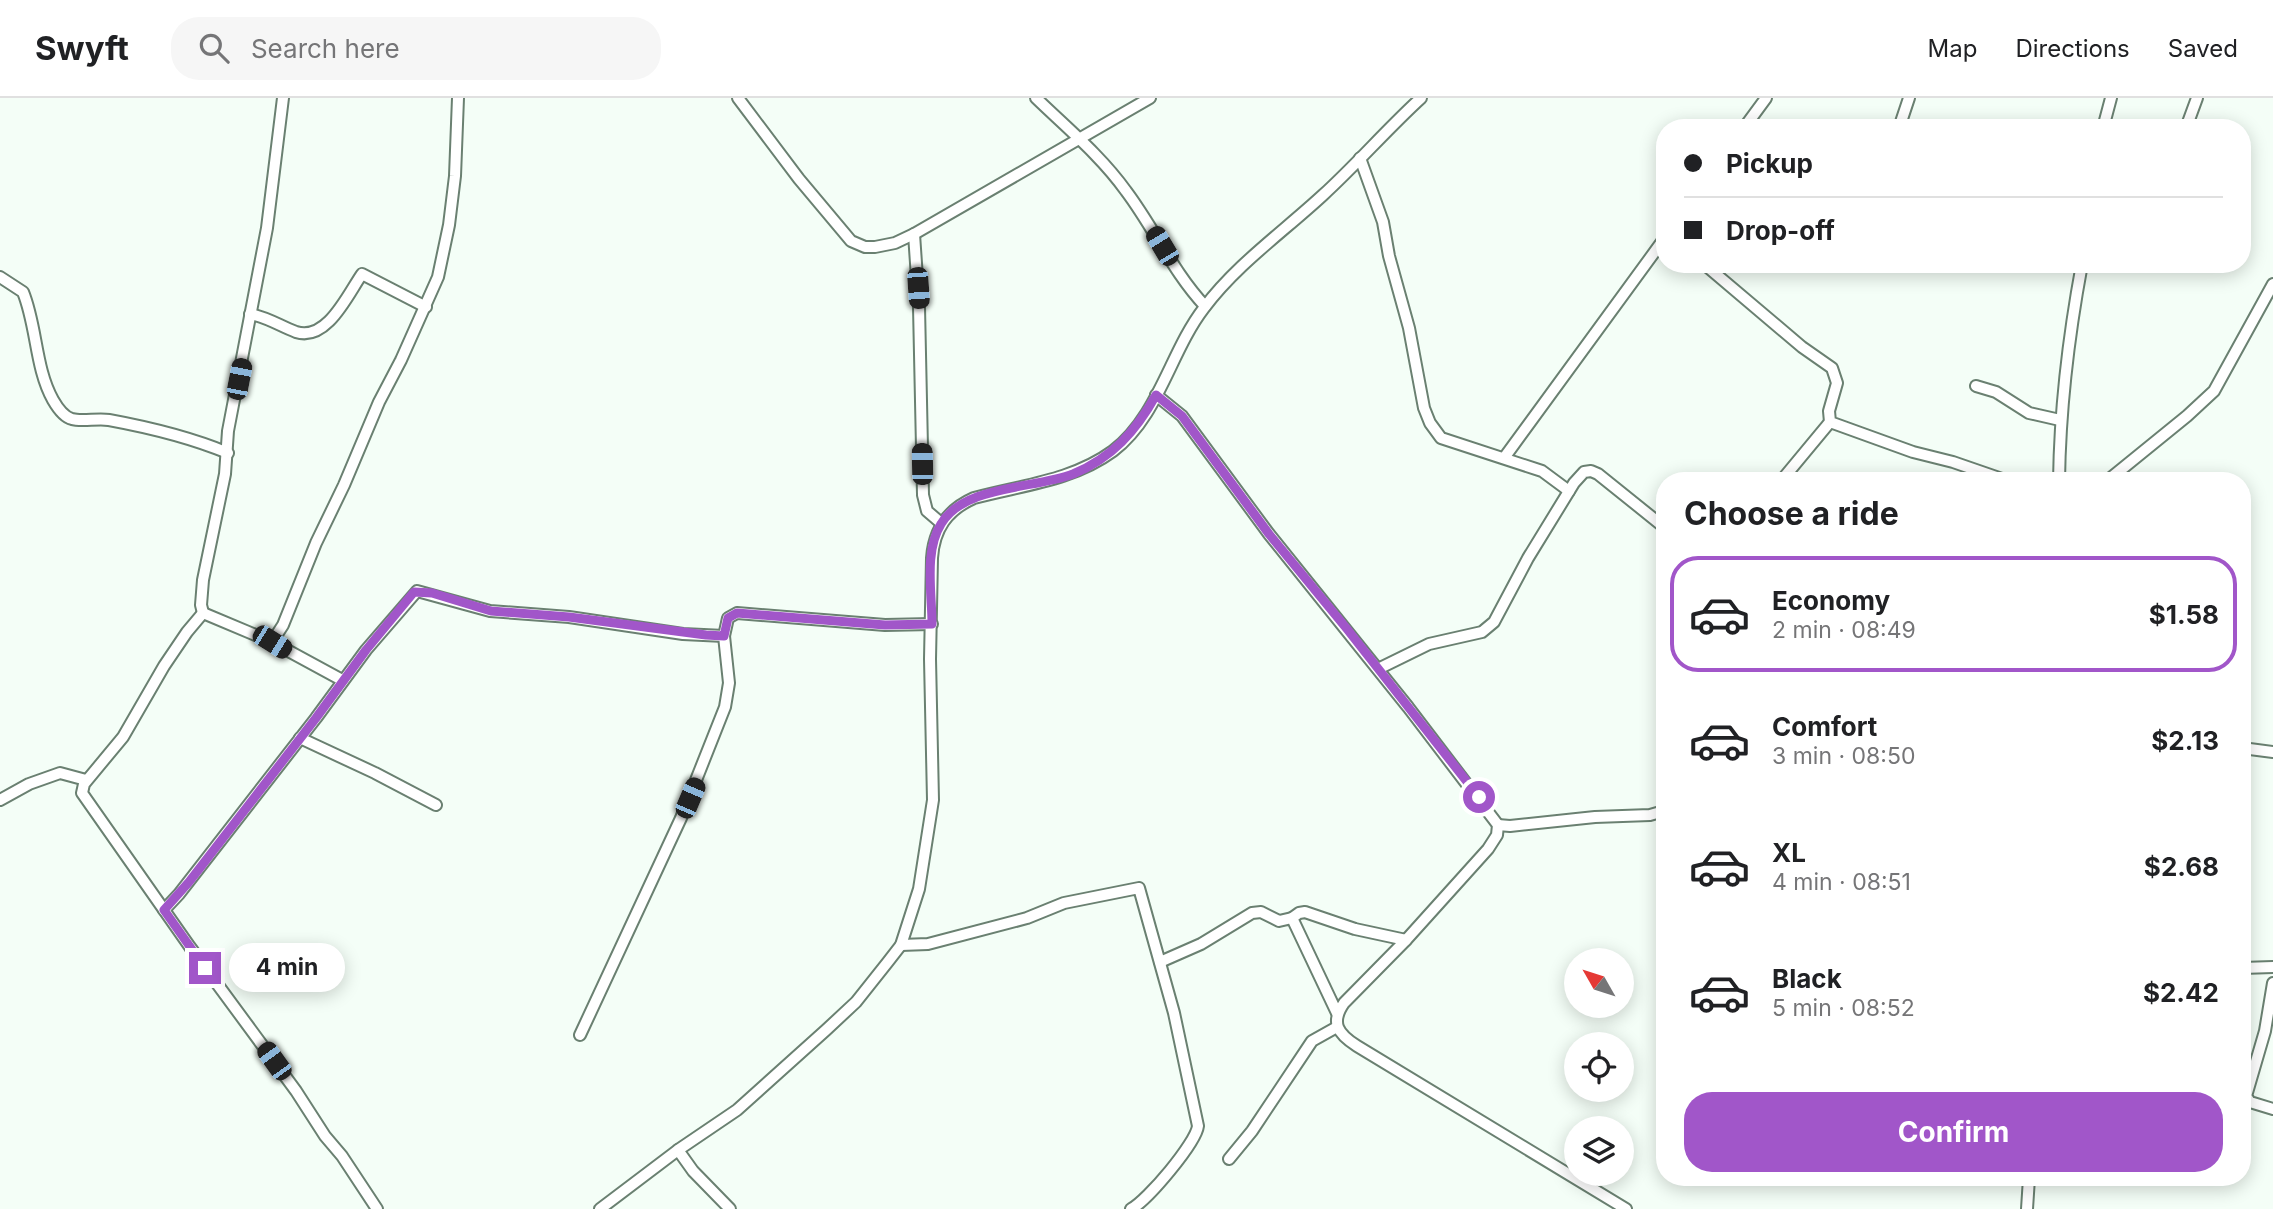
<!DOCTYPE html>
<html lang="en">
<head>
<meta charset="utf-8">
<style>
  body { margin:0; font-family:Inter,sans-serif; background:#f6f6f6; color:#202124; height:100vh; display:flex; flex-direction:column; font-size:26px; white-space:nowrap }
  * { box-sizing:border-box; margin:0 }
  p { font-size:23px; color:#757577 }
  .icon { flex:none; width:38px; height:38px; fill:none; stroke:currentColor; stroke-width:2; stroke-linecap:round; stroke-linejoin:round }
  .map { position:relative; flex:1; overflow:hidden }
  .side { position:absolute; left:1656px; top:374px; width:595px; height:714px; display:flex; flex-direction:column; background:#fff; border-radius:28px; box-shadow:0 4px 18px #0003 }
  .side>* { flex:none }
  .guide { position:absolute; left:1656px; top:21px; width:595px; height:154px; border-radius:28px; box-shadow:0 4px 18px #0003; display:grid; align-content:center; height:154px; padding:0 28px; background:#fff }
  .needle { width:46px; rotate:309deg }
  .tools { position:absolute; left:1564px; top:850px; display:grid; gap:14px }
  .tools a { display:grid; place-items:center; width:70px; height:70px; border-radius:50%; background:#fff; box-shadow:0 4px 18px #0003; font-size:35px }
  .end { position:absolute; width:32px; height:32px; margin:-16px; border:9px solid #a156c9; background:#fff; box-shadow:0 0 0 4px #fff }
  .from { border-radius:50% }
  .bubble { position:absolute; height:49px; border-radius:24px; background:#fff; box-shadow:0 4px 18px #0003; font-size:23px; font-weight:700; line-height:49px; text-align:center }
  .car { position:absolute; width:21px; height:42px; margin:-21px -10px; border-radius:9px; box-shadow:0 0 5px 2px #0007; background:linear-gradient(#222 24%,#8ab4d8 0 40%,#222 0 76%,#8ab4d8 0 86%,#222 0) }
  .guide b { display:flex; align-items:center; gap:24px; height:66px; font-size:26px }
  .guide b+b { border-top:2px solid #e0e0e0 }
  .guide i { width:18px; height:18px; background:#202124 }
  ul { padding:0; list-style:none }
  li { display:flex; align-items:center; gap:21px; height:116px; margin:0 14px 10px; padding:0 14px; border:4px solid transparent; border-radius:28px }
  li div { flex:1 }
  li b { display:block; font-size:26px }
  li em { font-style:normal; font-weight:700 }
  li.current { border-color:#a156c9 }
  li>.icon { width:63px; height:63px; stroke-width:1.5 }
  h2 { padding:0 28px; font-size:32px; line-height:84px }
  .action { display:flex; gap:14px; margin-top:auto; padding:14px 28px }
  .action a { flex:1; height:80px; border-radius:28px; background:#a156c9; color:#fff; font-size:28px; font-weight:700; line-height:80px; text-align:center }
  header { display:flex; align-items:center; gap:42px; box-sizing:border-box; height:98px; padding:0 35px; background:#fff; border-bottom:2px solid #e0e0e0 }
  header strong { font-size:33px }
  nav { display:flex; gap:38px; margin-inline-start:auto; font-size:24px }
  .search { width:490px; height:63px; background:#f6f6f6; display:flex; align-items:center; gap:18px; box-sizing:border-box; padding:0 24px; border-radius:28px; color:#757577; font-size:26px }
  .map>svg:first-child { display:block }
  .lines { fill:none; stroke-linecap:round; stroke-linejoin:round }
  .street-casing { stroke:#6a8071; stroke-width:14 }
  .street { stroke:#fff; stroke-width:10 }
  .route { stroke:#a156c9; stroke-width:9 }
</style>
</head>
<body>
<header>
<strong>Swyft</strong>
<div class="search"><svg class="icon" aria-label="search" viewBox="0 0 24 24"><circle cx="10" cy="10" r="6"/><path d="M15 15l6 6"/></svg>Search here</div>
<nav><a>Map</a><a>Directions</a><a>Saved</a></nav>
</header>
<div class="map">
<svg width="2273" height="1111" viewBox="0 0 2273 1111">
  <rect width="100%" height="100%" fill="#f4fef7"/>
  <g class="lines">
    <g class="street-casing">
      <g id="street">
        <polyline points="738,0 799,81 851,143 865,149 875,149 895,145 914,136 1150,0"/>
        <path d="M1036,0C1067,30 1101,58 1126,93C1154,130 1173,174 1205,208"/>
        <polyline points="1744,30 1766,0"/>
        <polyline points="1899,30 1909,0"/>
        <polyline points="2103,30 2111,0"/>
        <polyline points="2186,30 2197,0"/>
        <polyline points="1360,60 1383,124 1389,158 1409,230 1424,310 1430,325 1441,340 1542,373 1569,393"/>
        <polyline points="914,136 919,209 923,397 927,413 941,425"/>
        <polyline points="1704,166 1802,249 1832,270 1837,285 1829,313 1830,324 1913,354 1953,364 2008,383"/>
        <path d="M0,179L23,194C37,228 35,270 53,302C57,309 64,319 72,321C81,324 98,320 109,322C147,329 192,340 228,355"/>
        <path d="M250,216C267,219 280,228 296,234C327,244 348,196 362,176L426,209"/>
        <polyline points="1976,288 1996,294 2029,315 2060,322"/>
        <path d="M1156,297L1182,318L1269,436L1408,609L1498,727L1497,737L1488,751L1406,842L1344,905C1330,925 1338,936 1357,948L1626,1111"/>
        <polyline points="1504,360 1664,141"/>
        <polyline points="1781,383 1830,324"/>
        <path d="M2059,383C2060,307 2068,241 2082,166"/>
        <polyline points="2107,383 2187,318 2214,293 2273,186"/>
        <polyline points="203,515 187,534 164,568 123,639 84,686 82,695 190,849 296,993 325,1038 342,1058 377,1111"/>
        <polyline points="203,515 201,507 203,482 225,376 228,333 267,130 283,0"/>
        <polyline points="203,515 272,544 342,582"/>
        <polyline points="272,544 283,527 316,445 344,387 379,304 401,262 438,179 449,127 455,78 458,0"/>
        <polyline points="1378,571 1429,546 1482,534 1494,524 1528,460 1574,385 1584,374 1591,373 1598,376 1664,429"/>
        <polyline points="300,640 375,675 436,707"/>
        <polyline points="2242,650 2273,654"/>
        <polyline points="0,702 29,686 60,675 86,682"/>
        <polyline points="1498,727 1510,728 1595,719 1650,717 1664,713"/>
        <polyline points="164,812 179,796 316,620 366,552 417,493 490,513 569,519 683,536 724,538 728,520 737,515 885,527 932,526"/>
        <polyline points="1292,820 1299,815 1305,814 1355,831 1406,842"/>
        <path d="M901,847L928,846L1027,820L1064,805L1139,790L1174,915L1198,1028C1196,1045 1147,1103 1131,1111"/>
        <polyline points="1160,864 1201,846 1252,815 1261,814 1279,823 1292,820 1337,915"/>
        <polyline points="2242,870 2273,869"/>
        <polyline points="2273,885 2265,933 2246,998 2250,1004 2273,1011"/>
        <polyline points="580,937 681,720 725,609 729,585 724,538"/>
        <polyline points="678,1052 693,1073 730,1111"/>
        <polyline points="1229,1061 1252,1033 1312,943 1337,929"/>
        <path d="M600,1111L678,1052L737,1012L826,932L856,904L887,865L901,847L919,791L933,702L930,561L932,460C934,431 947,412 974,400C1022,387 1072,383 1113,353C1159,318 1170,254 1204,210C1236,167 1283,134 1323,97C1357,66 1387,31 1421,0"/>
        <polyline points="2027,1111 2029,1080"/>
      </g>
    </g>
    <use href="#street" class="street"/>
  </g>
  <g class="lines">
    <path class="route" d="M205,870L164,812L189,784L316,620L366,552L414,494L432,495L491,513L569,519L706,537L724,538L728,520L737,515L885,527L932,526C932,495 924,453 941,426C964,387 1034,391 1073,376C1112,360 1136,333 1156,297L1182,318L1269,436L1347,531L1479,699"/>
  </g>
</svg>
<div class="tools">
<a><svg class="needle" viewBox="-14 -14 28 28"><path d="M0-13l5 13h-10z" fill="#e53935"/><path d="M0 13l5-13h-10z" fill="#757577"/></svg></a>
<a><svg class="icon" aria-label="locate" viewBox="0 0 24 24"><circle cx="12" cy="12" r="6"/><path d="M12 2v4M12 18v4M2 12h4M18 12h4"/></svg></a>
<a><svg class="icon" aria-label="layers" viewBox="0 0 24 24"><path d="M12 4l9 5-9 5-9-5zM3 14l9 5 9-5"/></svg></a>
</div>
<i class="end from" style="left:1479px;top:699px"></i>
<i class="end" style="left:205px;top:870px"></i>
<div class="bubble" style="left:229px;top:845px;width:116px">4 min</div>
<i class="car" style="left:1162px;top:148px;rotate:329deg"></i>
<i class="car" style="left:918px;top:190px;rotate:176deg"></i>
<i class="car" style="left:239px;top:281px;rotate:11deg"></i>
<i class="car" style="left:922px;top:366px;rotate:359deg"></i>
<i class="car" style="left:272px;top:544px;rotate:122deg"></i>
<i class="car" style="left:690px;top:700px;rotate:23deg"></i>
<i class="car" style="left:274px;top:963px;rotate:324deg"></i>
<div class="guide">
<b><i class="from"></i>Pickup</b>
<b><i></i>Drop-off</b>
</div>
<section class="side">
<h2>Choose a ride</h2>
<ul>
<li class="current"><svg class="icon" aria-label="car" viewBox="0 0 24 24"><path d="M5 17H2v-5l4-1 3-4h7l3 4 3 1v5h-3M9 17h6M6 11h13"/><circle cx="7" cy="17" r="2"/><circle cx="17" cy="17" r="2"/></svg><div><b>Economy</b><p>2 min · 08:49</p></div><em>$1.58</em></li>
<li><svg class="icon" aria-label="car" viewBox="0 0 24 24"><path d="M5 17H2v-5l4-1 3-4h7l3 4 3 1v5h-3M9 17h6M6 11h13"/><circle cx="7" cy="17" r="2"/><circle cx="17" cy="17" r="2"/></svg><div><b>Comfort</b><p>3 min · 08:50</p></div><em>$2.13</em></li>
<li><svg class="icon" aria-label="car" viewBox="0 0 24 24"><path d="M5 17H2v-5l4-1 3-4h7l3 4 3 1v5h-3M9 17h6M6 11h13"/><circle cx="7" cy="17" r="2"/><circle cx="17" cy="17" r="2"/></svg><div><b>XL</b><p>4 min · 08:51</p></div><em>$2.68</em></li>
<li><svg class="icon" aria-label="car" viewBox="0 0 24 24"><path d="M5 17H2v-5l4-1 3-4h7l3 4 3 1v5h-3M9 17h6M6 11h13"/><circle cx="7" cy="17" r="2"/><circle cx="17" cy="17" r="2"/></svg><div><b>Black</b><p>5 min · 08:52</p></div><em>$2.42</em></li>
</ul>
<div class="action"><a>Confirm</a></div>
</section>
</div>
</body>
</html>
